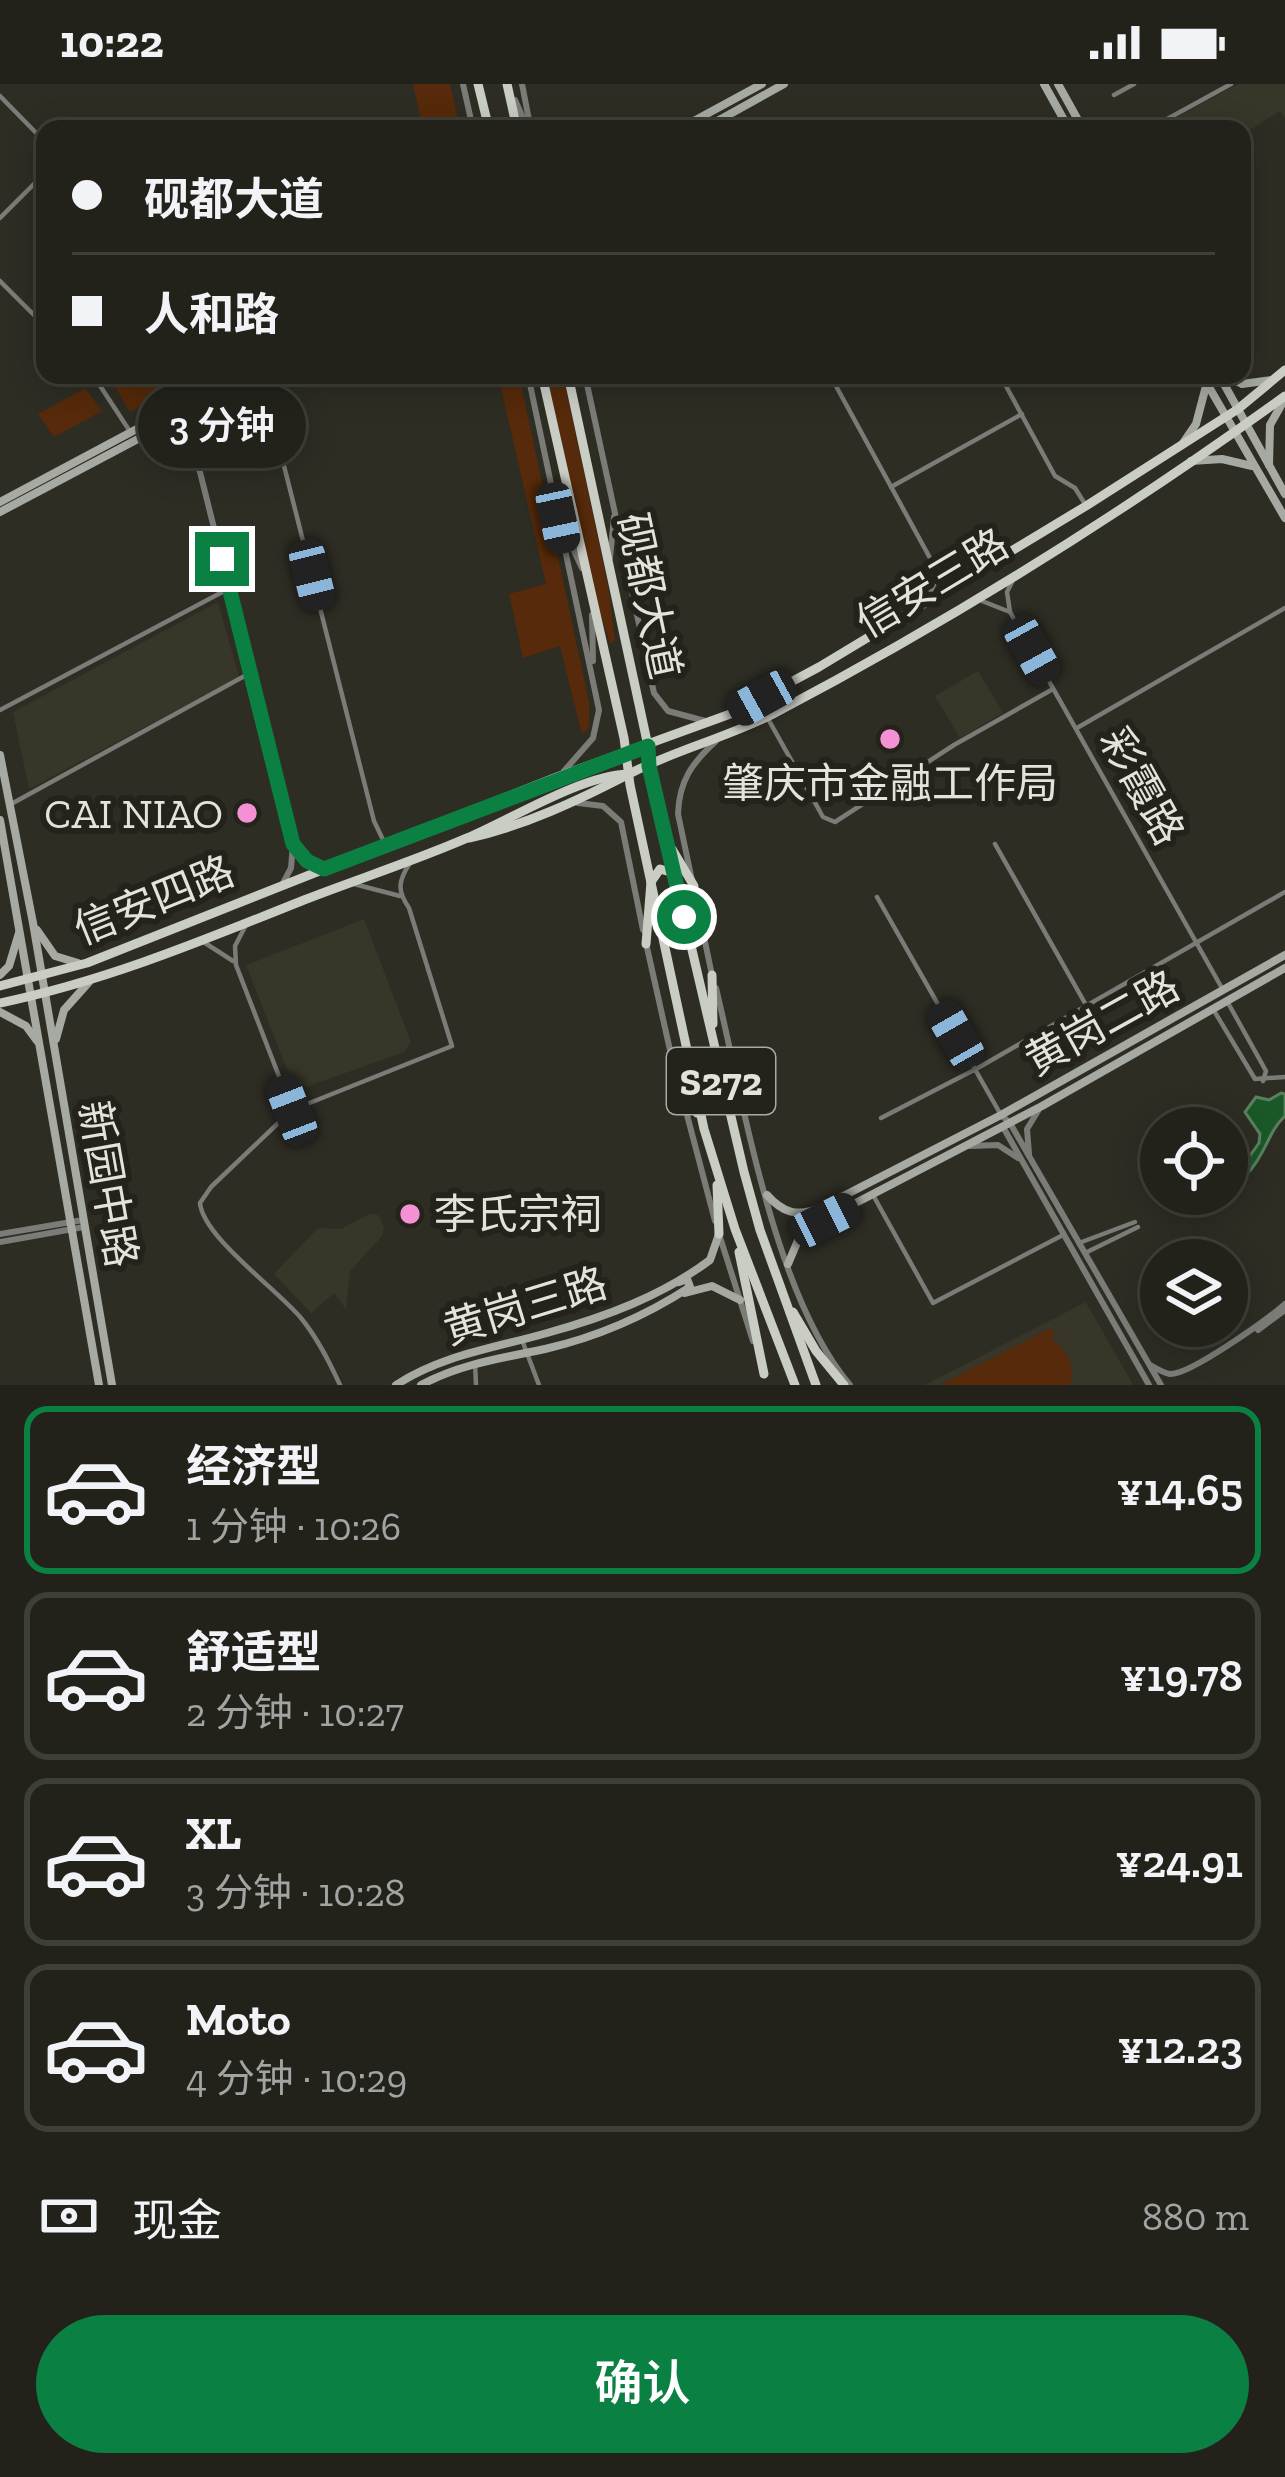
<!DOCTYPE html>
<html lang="zh">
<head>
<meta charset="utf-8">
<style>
  body { margin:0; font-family:"Zilla Slab","Noto Sans SC",serif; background:#2a2a24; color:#f1f3f6; height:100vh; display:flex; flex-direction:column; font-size:45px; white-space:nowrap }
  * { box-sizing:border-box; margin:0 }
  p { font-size:39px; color:#a2a4a3 }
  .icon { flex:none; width:66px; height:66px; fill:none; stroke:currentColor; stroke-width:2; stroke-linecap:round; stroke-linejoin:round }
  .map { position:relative; height:1301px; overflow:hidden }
  .drawer { display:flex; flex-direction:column; background:#22221b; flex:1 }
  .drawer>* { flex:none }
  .guide { position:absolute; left:36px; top:36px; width:1215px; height:264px; border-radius:24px; box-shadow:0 6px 30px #0003,0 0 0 3px #3f3f3a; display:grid; align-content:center; height:264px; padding:0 36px; background:#22221b }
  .controls { position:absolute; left:1140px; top:1023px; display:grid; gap:24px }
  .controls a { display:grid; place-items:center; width:108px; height:108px; border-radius:50%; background:#22221b; box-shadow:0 6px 30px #0003,0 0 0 3px #3f3f3a; font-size:60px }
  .end { position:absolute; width:54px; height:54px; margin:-27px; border:15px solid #0b8043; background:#fff; box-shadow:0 0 0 6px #fff }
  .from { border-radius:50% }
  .bubble { position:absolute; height:84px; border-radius:42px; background:#22221b; box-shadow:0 6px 30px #0003,0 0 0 3px #3f3f3a; font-size:39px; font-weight:600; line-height:84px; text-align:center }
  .car { position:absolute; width:36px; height:72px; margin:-36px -18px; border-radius:15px; box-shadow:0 0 9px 3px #0007; background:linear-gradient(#222 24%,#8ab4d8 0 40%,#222 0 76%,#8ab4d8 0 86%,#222 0) }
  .guide b { display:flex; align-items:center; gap:42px; height:114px; font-size:45px }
  .guide b+b { border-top:3px solid #3f3f3a }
  .guide i { width:30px; height:30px; background:#f1f3f6 }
  ul { padding:21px 0 0; list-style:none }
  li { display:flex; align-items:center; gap:36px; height:168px; margin:0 24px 18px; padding:0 12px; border:6px solid #3f3f3a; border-radius:24px }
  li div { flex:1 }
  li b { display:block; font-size:45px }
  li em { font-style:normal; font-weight:600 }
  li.active { border-color:#0b8043 }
  li>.icon { width:108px; height:108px; stroke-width:1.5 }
  .pay { display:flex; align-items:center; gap:30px; height:132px; padding:0 36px; font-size:45px }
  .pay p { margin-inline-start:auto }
  .primary-button { display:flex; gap:24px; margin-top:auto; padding:24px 36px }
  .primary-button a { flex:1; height:138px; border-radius:72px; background:#0b8043; color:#fff; font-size:48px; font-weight:600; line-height:138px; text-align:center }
  .status { display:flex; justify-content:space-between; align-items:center; height:84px; padding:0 60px; background:#22221b; direction:ltr }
  .status svg { height:33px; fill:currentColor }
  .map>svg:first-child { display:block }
  .built { fill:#383628 }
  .green { fill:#562a0a }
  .water { fill:#1b5828; stroke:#57815e; stroke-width:3 }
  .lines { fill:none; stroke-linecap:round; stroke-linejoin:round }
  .minor { stroke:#7b7c78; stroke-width:4.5 }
  .tertiary { stroke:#7b7c78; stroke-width:6 }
  .secondary { stroke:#a7aaa3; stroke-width:8 }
  .primary { stroke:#c9cdc4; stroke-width:9 }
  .route { stroke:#0b8043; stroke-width:15 }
  .poi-dot { fill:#f491d4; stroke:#24231b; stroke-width:4.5 }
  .labels { text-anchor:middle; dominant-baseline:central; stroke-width:12; stroke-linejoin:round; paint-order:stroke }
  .shield { fill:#24231b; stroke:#aaa9a2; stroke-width:3 }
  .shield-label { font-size:39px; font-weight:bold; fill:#e3e2dc }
  .street-label { font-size:42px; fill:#e3e2dc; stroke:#24231b }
  .poi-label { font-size:42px; fill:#e3e2dc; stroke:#24231b }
</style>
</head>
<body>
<div class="status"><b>10:22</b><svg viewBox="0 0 49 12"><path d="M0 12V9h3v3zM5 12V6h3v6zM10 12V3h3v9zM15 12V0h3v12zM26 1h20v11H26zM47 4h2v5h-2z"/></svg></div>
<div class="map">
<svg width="1285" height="1301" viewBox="0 0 1285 1301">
  <rect width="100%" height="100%" fill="#2e2d24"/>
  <g class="built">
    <polygon points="1238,0 1285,0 1285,34 1280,27 1242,51 1242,45 1156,45"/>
    <polygon points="218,518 239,593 29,705 13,628"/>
    <polygon points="978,587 1003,629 960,654 935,612"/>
    <polygon points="364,835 411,958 404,968 306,1003 292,998 246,881"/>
    <polygon points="369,1130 378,1131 384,1143 382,1152 350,1187 346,1225 334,1209 311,1229 274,1190 318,1144 341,1145"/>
    <polygon points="1086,1218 1133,1301 925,1301"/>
  </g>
  <g class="green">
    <polygon points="413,0 450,0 460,45 423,45"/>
    <polygon points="108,291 192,291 130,328"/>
    <polygon points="498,291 519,291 589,618 589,642 582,651 560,562 523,574 509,510 546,500"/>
    <polygon points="547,291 563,291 609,507 615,557 610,559 595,512"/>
    <polygon points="85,304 102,327 54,353 38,330"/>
    <path d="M1051,1244L1055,1251L1050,1254C1067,1266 1076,1280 1070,1301H940Z"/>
  </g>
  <path class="water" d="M1281,1009L1285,1010V1032C1268,1047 1266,1071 1247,1090H1227V1065L1231,1062L1233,1067L1249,1073L1259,1059L1260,1050L1245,1028L1256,1013L1269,1016Z"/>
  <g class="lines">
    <g class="minor">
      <polyline points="1114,11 1134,0"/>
      <polyline points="0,12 45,58"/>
      <polyline points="1149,45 1231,0"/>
      <polyline points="0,134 45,89"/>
      <polyline points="0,197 45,242"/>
      <polyline points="93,291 129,346"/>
      <polyline points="261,291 374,737 385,760"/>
      <polyline points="830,291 936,485"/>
      <polyline points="1000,291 1055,392 1075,404 1085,420"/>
      <polyline points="834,300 849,291"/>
      <polyline points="891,403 1022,330"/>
      <polyline points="936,485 964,492"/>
      <polyline points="1013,496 1007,508 1010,528 1223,906"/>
      <polyline points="927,514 934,501 936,485"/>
      <polyline points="982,517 1010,528"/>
      <polyline points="0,626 228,505"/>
      <polyline points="767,633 823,733 835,738 954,661 1053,605"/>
      <polyline points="1077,644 1285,524"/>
      <polyline points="13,719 250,589"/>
      <polyline points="995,760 1086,921"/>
      <polyline points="354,800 400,812"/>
      <polyline points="877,813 1001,1031"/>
      <polyline points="246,841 235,862 236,881 292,1026"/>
      <polyline points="202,857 233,877"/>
      <polyline points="1227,917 1266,987 1263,997"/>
      <polyline points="1213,925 1255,995 1285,993"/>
      <polyline points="881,1034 976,985 1285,808"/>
      <polyline points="873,1111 933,1219 1063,1151"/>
      <polyline points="1079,1159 1135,1138"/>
      <polyline points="1085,1169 1138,1143"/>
      <polyline points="522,1256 539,1301"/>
      <polyline points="475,1279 476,1301"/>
      <path d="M340,1301C329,1277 318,1255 301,1234C277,1205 203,1153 200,1119L211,1103L292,1026L452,962L409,824C397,807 398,797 410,779"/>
    </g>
    <g class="tertiary">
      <polyline points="463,0 473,45"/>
      <polyline points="522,0 530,41"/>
      <polyline points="515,16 528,45"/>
      <polyline points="528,291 599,626 593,654 564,687"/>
      <polyline points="585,291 654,609 668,627 705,637"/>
      <polyline points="199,323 192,356 293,760 291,784 282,801"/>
      <polyline points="162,344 192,356"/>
      <polyline points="565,448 582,484"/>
      <polyline points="610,474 614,433"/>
      <polyline points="592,531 593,577"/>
      <polyline points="578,719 603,722 621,738 643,846"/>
      <polyline points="293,760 307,777 322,784"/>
      <polyline points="646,859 672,975"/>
      <path d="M712,891L678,730C679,697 692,679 716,657"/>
      <path d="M716,904C744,1020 774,1211 850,1301"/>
      <polyline points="677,993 715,1137"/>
      <polyline points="1001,1031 1010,1039 1161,1301"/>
      <polyline points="1003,1043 1149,1301"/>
      <polyline points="970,1062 998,1061 1018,1074"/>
      <polyline points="1029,1070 1027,1045 1038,1027"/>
      <polyline points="0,1150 83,1136"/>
      <polyline points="719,1150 753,1257"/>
      <polyline points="0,1158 84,1143"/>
      <polyline points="1258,1246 1285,1226"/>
      <path d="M1152,1282C1157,1285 1164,1289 1170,1290C1190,1291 1268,1235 1285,1220"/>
    </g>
    <g class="secondary">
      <polyline points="1044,0 1069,45"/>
      <polyline points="1058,0 1083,45"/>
      <polyline points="679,45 762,0"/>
      <polyline points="703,45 784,0"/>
      <polyline points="1202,291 1285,434"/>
      <polyline points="1219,291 1285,410"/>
      <polyline points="1226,291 1242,300 1272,296"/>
      <polyline points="1183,359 1196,340 1206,302"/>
      <polyline points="1191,377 1222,375 1252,382"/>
      <polyline points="1269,381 1270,341 1284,316"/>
      <polyline points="0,418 238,291"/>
      <polyline points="0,428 259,291"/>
      <polyline points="0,671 33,839 112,1301"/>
      <polyline points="0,736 99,1301"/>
      <polyline points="37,846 55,872 78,879"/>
      <polyline points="0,891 9,882 19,849"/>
      <polyline points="0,928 26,942 37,957"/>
      <polyline points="56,955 64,926 89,898"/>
      <path d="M767,1111C783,1129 797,1133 820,1124L1001,1031L1285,871"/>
      <polyline points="788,1180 799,1154 825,1135 1042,1022 1285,884"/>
      <polyline points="685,1209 712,1202 740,1216"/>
      <path d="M396,1301C442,1271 495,1264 547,1249C605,1233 662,1212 710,1176L719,1150"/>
      <path d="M421,1301C460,1280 502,1274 545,1265C597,1253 647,1231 690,1203L687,1195L679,1198"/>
    </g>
    <g class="primary">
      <polyline points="478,0 489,45"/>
      <polyline points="507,0 517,45"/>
      <polyline points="542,291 624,654 630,701 704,1045 735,1145 795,1301"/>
      <polyline points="568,291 648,662 649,682 744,1088 760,1146 816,1301"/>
      <path d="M469,754C524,742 579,716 629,690C675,666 726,654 773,630C950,537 1123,429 1285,312"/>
      <polyline points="672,765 694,802"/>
      <polyline points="646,860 651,798 660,785 674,789"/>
      <polyline points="712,891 713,940"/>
      <polyline points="0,902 87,879 557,693 733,629 819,583 1086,422 1238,325 1285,286"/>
      <path d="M0,919C106,897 204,856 304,816C358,795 414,777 467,754C512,735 580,692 628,690"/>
      <polyline points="671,972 697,1029"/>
      <polyline points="717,1101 719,1150"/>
      <polyline points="739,1168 764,1290"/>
      <polyline points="793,1228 816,1267 844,1301"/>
    </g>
  </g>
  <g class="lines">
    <polyline class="route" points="222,475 293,760 307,777 324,785 648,662 649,682 684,833"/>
  </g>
  <g class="poi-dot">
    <circle cx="890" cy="655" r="12"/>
    <circle cx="247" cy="729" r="12"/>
    <circle cx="410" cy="1130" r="12"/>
  </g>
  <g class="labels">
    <rect class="shield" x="667" y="964" width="108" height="66" rx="9"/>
    <g class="shield-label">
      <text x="721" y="997">S272</text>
    </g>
    <g class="street-label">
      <text transform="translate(932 499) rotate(-31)">信安三路</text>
      <text transform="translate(649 512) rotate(78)">砚都大道</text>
      <text transform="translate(1142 702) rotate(61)">彩霞路</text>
      <text transform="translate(154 816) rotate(-22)">信安四路</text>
      <text transform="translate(1102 939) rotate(-29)">黄岗二路</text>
      <text transform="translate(108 1100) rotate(80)">新园中路</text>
      <text transform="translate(525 1222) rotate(-17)">黄岗三路</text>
    </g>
    <g class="poi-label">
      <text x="890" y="699">肇庆市金融工作局</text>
      <text x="223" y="729" text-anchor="end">CAI NIAO</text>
      <text x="434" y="1130" text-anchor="start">李氏宗祠</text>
    </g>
  </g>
</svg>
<div class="controls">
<a><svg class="icon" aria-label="locate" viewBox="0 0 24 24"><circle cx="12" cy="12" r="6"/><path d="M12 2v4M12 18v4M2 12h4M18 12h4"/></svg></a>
<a><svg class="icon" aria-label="layers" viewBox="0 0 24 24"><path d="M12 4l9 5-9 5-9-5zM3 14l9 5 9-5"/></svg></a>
</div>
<i class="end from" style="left:684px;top:833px"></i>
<i class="end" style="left:222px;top:475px"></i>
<div class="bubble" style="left:138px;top:300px;width:168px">3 分钟</div>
<i class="car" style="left:558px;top:434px;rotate:168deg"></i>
<i class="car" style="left:312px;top:491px;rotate:166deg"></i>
<i class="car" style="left:1032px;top:566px;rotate:151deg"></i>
<i class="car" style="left:762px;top:614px;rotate:241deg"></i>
<i class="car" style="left:956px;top:951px;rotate:330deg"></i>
<i class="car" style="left:292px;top:1026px;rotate:339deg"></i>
<i class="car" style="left:825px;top:1136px;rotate:63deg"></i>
<div class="guide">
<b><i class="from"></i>砚都大道</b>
<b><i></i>人和路</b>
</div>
</div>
<section class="drawer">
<ul>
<li class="active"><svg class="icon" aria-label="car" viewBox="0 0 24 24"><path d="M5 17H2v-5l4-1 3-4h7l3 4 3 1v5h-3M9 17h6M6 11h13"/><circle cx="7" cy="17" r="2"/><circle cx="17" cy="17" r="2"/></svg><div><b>经济型</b><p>1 分钟 · 10:26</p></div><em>¥14.65</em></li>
<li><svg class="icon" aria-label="car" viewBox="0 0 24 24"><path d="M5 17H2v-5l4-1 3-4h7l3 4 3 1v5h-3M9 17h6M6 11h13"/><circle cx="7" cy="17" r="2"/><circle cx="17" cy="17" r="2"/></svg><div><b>舒适型</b><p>2 分钟 · 10:27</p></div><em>¥19.78</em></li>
<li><svg class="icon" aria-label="car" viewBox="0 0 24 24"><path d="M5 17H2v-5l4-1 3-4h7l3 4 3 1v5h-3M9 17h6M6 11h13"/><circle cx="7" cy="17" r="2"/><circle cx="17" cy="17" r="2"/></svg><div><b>XL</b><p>3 分钟 · 10:28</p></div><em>¥24.91</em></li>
<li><svg class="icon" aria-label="car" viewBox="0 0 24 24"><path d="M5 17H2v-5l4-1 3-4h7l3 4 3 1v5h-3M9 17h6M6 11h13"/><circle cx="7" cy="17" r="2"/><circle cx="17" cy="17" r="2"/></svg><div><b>Moto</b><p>4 分钟 · 10:29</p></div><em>¥12.23</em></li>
</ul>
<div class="pay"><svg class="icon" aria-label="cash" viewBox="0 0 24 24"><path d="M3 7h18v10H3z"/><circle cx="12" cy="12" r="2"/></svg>现金<p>880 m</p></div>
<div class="primary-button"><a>确认</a></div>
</section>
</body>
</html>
